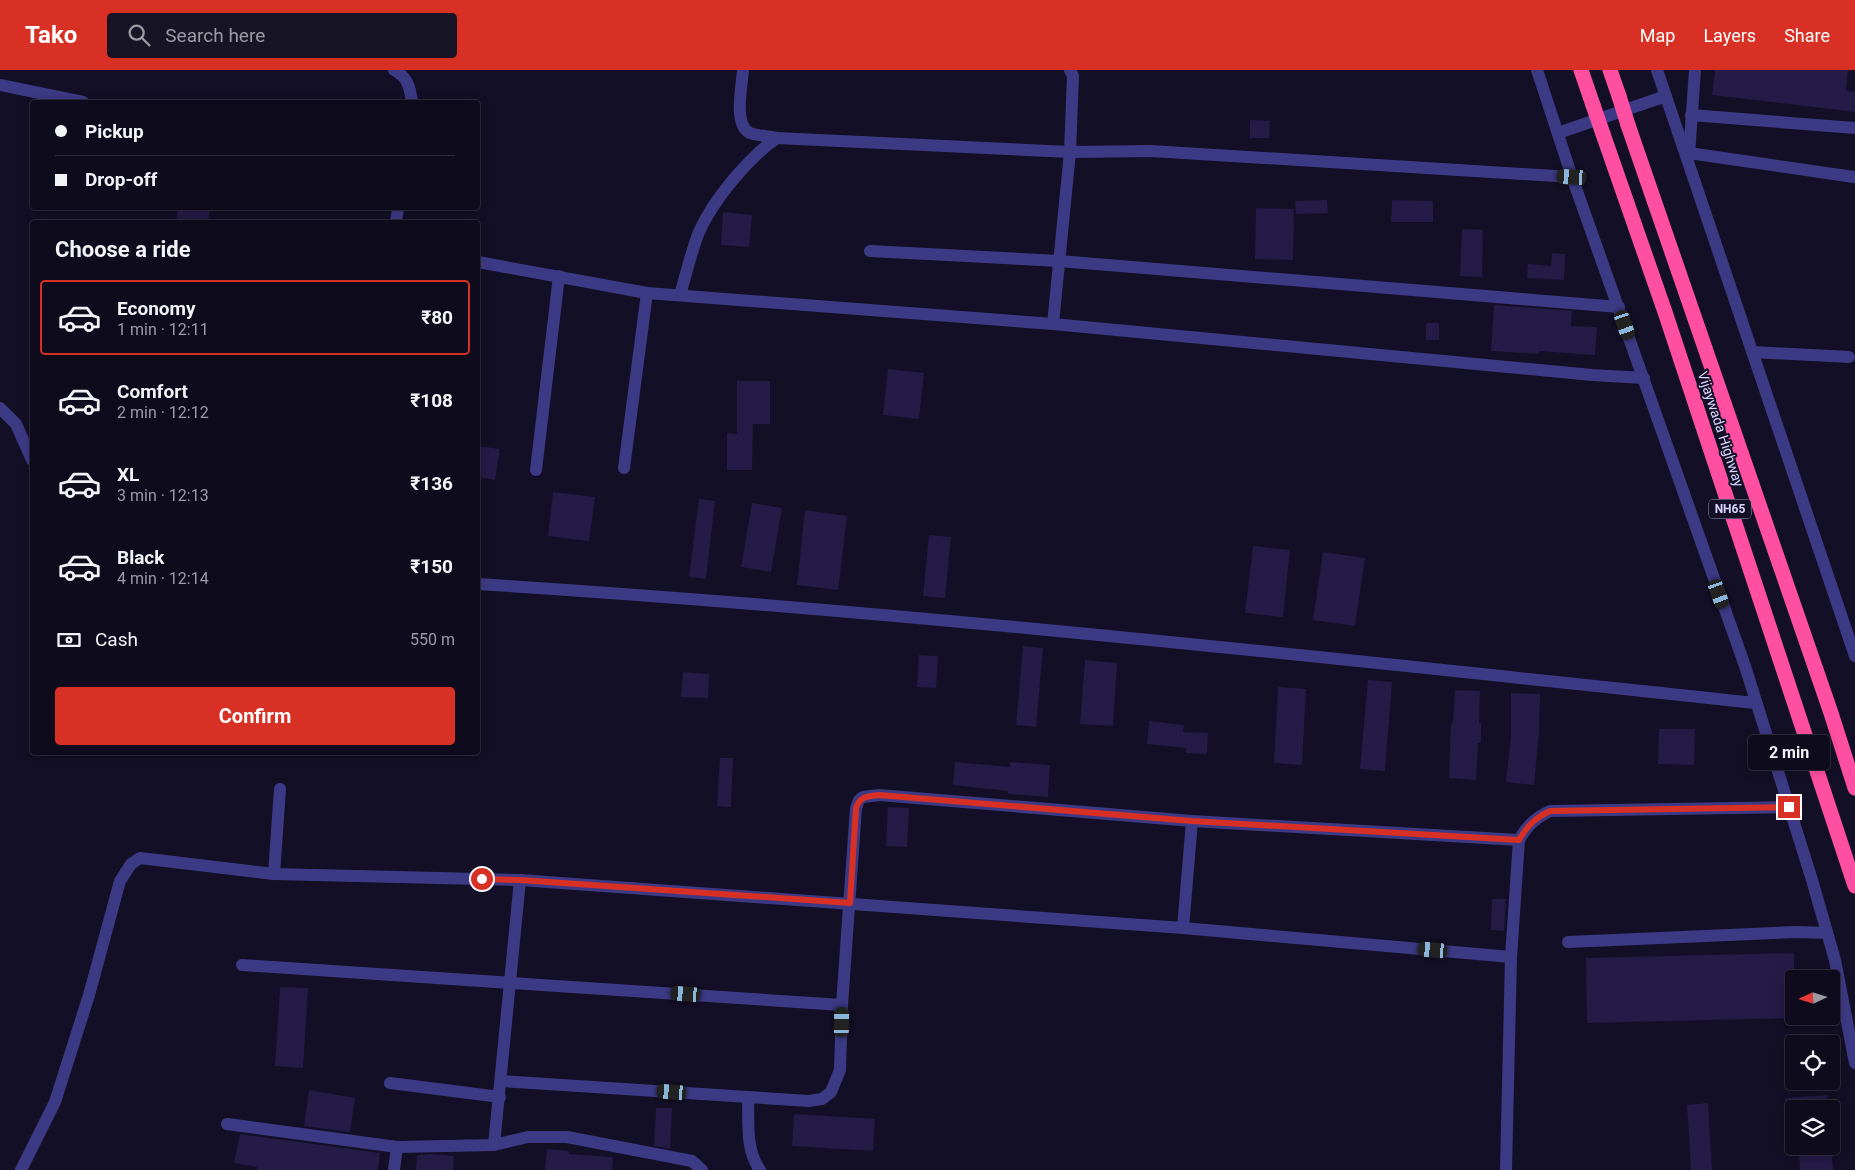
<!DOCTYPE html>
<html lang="en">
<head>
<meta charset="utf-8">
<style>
  body { margin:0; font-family:Roboto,sans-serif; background:#171425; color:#f1f3f6; height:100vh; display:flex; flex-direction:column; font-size:19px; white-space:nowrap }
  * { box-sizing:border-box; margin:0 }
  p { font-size:16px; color:#9b9ba3 }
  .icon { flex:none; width:28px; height:28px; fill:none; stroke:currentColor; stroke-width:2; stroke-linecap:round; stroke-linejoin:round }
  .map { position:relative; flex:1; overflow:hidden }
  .drawer { position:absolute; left:30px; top:150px; width:450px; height:535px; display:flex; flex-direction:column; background:#0e0b1c; border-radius:5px; box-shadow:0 2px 12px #0003,0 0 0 1px #2e2b3b }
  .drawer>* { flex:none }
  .banner { position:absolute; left:30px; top:30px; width:450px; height:110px; border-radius:5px; box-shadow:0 2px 12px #0003,0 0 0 1px #2e2b3b; display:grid; align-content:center; height:110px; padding:0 25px; background:#0e0b1c }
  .needle { width:32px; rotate:266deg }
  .tools { position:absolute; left:1785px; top:900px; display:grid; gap:10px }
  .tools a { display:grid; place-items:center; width:55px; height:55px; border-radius:5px; background:#0e0b1c; box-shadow:0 2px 12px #0003,0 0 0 1px #2e2b3b; font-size:25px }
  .end { position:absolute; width:22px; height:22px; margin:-11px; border:6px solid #d93025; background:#fff; box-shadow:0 0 0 2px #fff }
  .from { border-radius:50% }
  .bubble { position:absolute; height:35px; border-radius:5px; background:#0e0b1c; box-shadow:0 2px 12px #0003,0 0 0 1px #2e2b3b; font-size:16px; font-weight:700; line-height:35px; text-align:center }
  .car { position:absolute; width:15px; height:30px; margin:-15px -8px; border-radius:6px; box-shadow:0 0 4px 1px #0007; background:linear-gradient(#222 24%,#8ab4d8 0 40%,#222 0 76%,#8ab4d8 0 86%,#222 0) }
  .banner b { display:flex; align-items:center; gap:18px; height:48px; font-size:19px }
  .banner b+b { border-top:1px solid #2e2b3b }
  .banner i { width:12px; height:12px; background:#f1f3f6 }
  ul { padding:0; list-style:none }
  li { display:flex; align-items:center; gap:15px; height:75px; margin:0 10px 8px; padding:0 15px; border:2px solid transparent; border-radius:5px }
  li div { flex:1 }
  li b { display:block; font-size:19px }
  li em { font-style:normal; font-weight:700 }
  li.on { border-color:#d93025 }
  li>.icon { width:45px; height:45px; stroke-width:1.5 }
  h2 { padding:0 25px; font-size:22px; line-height:60px }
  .pay { display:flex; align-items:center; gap:12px; height:55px; padding:0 25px; font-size:19px }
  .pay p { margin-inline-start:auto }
  .primary-button { display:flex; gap:10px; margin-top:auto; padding:10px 25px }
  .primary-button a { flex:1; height:58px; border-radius:5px; background:#d93025; color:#fff; font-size:20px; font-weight:700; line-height:58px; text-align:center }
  header { display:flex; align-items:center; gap:30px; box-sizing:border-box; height:70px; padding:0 25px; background:#d93025; color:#fff }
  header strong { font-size:24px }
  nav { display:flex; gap:28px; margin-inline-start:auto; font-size:18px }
  .search { width:350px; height:45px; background:#171425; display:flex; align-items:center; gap:12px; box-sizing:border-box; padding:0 18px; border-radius:5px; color:#9b9ba3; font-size:19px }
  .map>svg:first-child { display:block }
  .building { fill:#241b47 }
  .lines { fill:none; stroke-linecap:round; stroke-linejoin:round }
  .minor { stroke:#3d3a85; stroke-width:12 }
  .highway { stroke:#ff4fa3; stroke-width:15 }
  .highway-bridge { stroke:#ff4fa3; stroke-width:15 }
  .route { stroke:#d93025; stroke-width:6 }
  .labels { text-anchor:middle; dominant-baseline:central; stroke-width:4; stroke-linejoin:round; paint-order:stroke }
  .shield { fill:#130f26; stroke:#9e99be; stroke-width:1 }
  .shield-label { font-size:12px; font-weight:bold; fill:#d9d4ff }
  .street-label { font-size:14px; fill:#d9d4ff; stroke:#130f26 }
</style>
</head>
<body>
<header>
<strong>Tako</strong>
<div class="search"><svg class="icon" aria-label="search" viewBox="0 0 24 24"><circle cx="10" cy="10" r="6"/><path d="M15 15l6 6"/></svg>Search here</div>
<nav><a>Map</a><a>Layers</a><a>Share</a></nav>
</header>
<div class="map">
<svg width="1855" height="1100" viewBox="0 0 1855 1100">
  <rect width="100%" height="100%" fill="#130f26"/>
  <g class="building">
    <polygon points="1715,0 1848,0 1846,21 1855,22 1855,42 1712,25"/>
    <polygon points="1250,50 1270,51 1269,68 1250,68"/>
    <polygon points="1327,130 1328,143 1296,144 1295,131"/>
    <polygon points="1392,130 1433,131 1433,152 1391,152"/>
    <polygon points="178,138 210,138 208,152 176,152"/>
    <polygon points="1256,138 1294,139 1293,190 1255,189"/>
    <polygon points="723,142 752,145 749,177 721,175"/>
    <polygon points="1462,159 1483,160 1482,207 1460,206"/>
    <polygon points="1552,183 1565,184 1564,210 1527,208 1528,194 1551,196"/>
    <polygon points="1494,235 1572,241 1571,256 1597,257 1595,285 1539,281 1539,284 1491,281"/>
    <rect x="1426" y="253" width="13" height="17"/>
    <polygon points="888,299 924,303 919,349 883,345"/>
    <polygon points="737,311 770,311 770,354 753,354 752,400 727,400 727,363 737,364"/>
    <polygon points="478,376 500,379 495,410 478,407"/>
    <polygon points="553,422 595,427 589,471 548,466"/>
    <polygon points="699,429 715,431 706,509 689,507"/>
    <polygon points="752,433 782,438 771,502 741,497"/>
    <polygon points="805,440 847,446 838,520 797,515"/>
    <polygon points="929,465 951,467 945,528 923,526"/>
    <polygon points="1253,476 1290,480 1283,547 1245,543"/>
    <polygon points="1323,482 1365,488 1355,556 1313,550"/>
    <polygon points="1023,576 1043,578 1036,657 1016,655"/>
    <polygon points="919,585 938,586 936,618 917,617"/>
    <polygon points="1085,590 1117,593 1113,656 1080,654"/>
    <polygon points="683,602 709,604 708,628 681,627"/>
    <polygon points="1368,610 1392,612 1385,701 1360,699"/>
    <polygon points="1278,617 1306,619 1302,695 1274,693"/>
    <polygon points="1455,620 1480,621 1479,653 1481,653 1481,673 1478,673 1476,710 1449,708 1451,653 1453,653"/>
    <polygon points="1511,623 1540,624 1539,662 1534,715 1506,712 1511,667"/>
    <polygon points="1149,651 1184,655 1183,662 1208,663 1207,684 1186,683 1186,678 1147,674"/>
    <polygon points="1659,659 1695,659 1694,695 1658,694"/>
    <polygon points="720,688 733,688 731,737 717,736"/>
    <polygon points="955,692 1010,697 1010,692 1050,695 1048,727 1008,724 1008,721 953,715"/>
    <polygon points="888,737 909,738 907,777 886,776"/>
    <polygon points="1492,829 1506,829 1504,861 1491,860"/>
    <polygon points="1794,883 1794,948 1587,953 1586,888"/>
    <polygon points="280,917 308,918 303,998 275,996"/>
    <polygon points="309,1020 355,1028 350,1062 304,1056"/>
    <polygon points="1827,1025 1828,1039 1785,1039 1785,1028"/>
    <polygon points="1708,1033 1712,1100 1691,1100 1687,1035"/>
    <polygon points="656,1038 672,1038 670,1079 654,1076"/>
    <polygon points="794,1044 875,1049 873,1081 792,1076"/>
    <polygon points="240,1064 380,1083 378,1100 257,1100 257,1097 234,1093"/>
    <polygon points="1799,1076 1831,1076 1833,1100 1800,1100"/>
    <polygon points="547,1079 569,1081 569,1084 613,1087 612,1100 545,1100"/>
    <polygon points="432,1084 454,1086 453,1100 416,1100 417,1085"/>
  </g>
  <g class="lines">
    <g class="minor">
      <path d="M394,0C408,7 410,18 412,32"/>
      <path d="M743,0C742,16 733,55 750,63C758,66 769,66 777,68L1070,82L1151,81L1572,107"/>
      <polyline points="1537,0 1572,107 1745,596 1812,810 1835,890 1855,993"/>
      <polyline points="1657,0 1855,586"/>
      <polyline points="0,15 83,32"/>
      <polyline points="1691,45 1855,58"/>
      <polyline points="1558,63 1666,26"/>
      <polyline points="1689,83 1854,107"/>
      <polyline points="1689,85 1695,0"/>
      <polyline points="396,152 398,138"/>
      <polyline points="870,181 1059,191 1619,237"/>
      <polyline points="478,192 647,223 1053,254 1592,305 1644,308"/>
      <path d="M680,225C686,205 691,182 699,162C713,130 749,87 777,68"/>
      <polyline points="1053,254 1070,82 1073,6 1070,0"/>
      <polyline points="1752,282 1849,287"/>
      <polyline points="0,338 16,354 32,390"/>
      <polyline points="624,398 647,223"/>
      <polyline points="536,400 559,206"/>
      <path d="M478,514C905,541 1330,588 1756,633"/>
      <polyline points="274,804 280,719"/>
      <polyline points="1183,858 1192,751"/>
      <polyline points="1568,872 1796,862 1827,863"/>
      <polyline points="242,895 842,935"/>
      <polyline points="502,1011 809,1031 822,1029 831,1022 840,1000 842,935 856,738 859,730 863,727 879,725 1192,751 1519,770"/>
      <polyline points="390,1013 500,1027"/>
      <path d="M748,1027C749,1052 745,1079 760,1100"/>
      <polyline points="227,1054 397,1077 494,1075 528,1067 567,1067 692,1091 702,1100"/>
      <polyline points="494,1075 520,810"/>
      <polyline points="21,1100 55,1032 89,925 120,811 131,794 140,788 274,804 520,810 1183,858 1511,887"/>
      <polyline points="394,1100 397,1077"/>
      <path d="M1506,1100L1511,887L1519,770C1527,756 1535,748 1550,741L1789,737"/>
    </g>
    <g class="highway">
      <polyline points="1581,0 1593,35"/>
      <polyline points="1610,0 1619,26"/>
      <polyline points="1628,55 1831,643 1855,718"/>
      <polyline points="1603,64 1665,242 1855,816"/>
    </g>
    <g class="highway-bridge">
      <polyline points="1619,26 1628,55"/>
      <polyline points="1593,35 1603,64"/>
    </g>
  </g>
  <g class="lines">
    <path class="route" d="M482,809L520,810L850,833L856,738C860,726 868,726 879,725L1192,751L1519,770C1527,756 1535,748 1550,741L1789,737"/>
  </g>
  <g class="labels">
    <rect class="shield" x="1709" y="429.5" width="42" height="19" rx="4"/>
    <g class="shield-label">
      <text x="1730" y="439">NH65</text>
    </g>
    <g class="street-label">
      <text transform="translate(1721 359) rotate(72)">Vijaywada Highway</text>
    </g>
  </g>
</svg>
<div class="tools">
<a><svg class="needle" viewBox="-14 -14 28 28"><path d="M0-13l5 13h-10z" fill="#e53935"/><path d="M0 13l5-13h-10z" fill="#9b9ba3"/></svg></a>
<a><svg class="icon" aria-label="locate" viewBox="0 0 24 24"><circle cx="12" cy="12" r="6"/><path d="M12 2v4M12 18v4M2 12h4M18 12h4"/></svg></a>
<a><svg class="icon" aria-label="layers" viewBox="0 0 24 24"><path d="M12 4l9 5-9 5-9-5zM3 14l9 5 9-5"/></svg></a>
</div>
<i class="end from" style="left:482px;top:809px"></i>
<i class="end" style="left:1789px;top:737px"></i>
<div class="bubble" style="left:1748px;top:665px;width:82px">2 min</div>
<i class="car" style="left:1572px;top:107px;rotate:273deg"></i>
<i class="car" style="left:1625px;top:255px;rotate:161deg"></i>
<i class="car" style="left:1719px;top:524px;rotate:160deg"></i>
<i class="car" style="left:1433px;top:880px;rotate:275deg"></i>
<i class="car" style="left:686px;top:924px;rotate:274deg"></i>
<i class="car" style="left:842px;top:952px;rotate:1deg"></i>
<i class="car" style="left:672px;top:1022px;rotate:274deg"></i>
<div class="banner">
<b><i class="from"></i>Pickup</b>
<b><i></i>Drop-off</b>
</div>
<section class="drawer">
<h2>Choose a ride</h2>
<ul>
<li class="on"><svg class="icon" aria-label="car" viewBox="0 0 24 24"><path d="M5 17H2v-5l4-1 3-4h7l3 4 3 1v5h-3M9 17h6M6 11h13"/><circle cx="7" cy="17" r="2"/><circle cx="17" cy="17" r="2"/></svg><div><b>Economy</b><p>1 min · 12:11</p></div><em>₹80</em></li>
<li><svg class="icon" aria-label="car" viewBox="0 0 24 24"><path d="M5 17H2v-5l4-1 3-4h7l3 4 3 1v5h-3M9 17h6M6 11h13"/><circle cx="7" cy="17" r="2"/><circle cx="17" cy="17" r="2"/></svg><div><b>Comfort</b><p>2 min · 12:12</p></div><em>₹108</em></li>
<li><svg class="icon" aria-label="car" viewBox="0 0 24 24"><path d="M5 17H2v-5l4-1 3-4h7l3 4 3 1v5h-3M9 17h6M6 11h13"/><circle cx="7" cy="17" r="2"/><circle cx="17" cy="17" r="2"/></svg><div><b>XL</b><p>3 min · 12:13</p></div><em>₹136</em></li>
<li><svg class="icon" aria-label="car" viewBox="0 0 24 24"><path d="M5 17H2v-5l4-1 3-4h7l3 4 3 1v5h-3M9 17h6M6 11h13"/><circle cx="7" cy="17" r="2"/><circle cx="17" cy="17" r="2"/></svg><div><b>Black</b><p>4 min · 12:14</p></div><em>₹150</em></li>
</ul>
<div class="pay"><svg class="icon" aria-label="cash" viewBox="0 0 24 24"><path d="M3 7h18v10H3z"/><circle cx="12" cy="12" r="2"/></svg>Cash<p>550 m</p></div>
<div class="primary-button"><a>Confirm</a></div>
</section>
</div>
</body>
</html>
